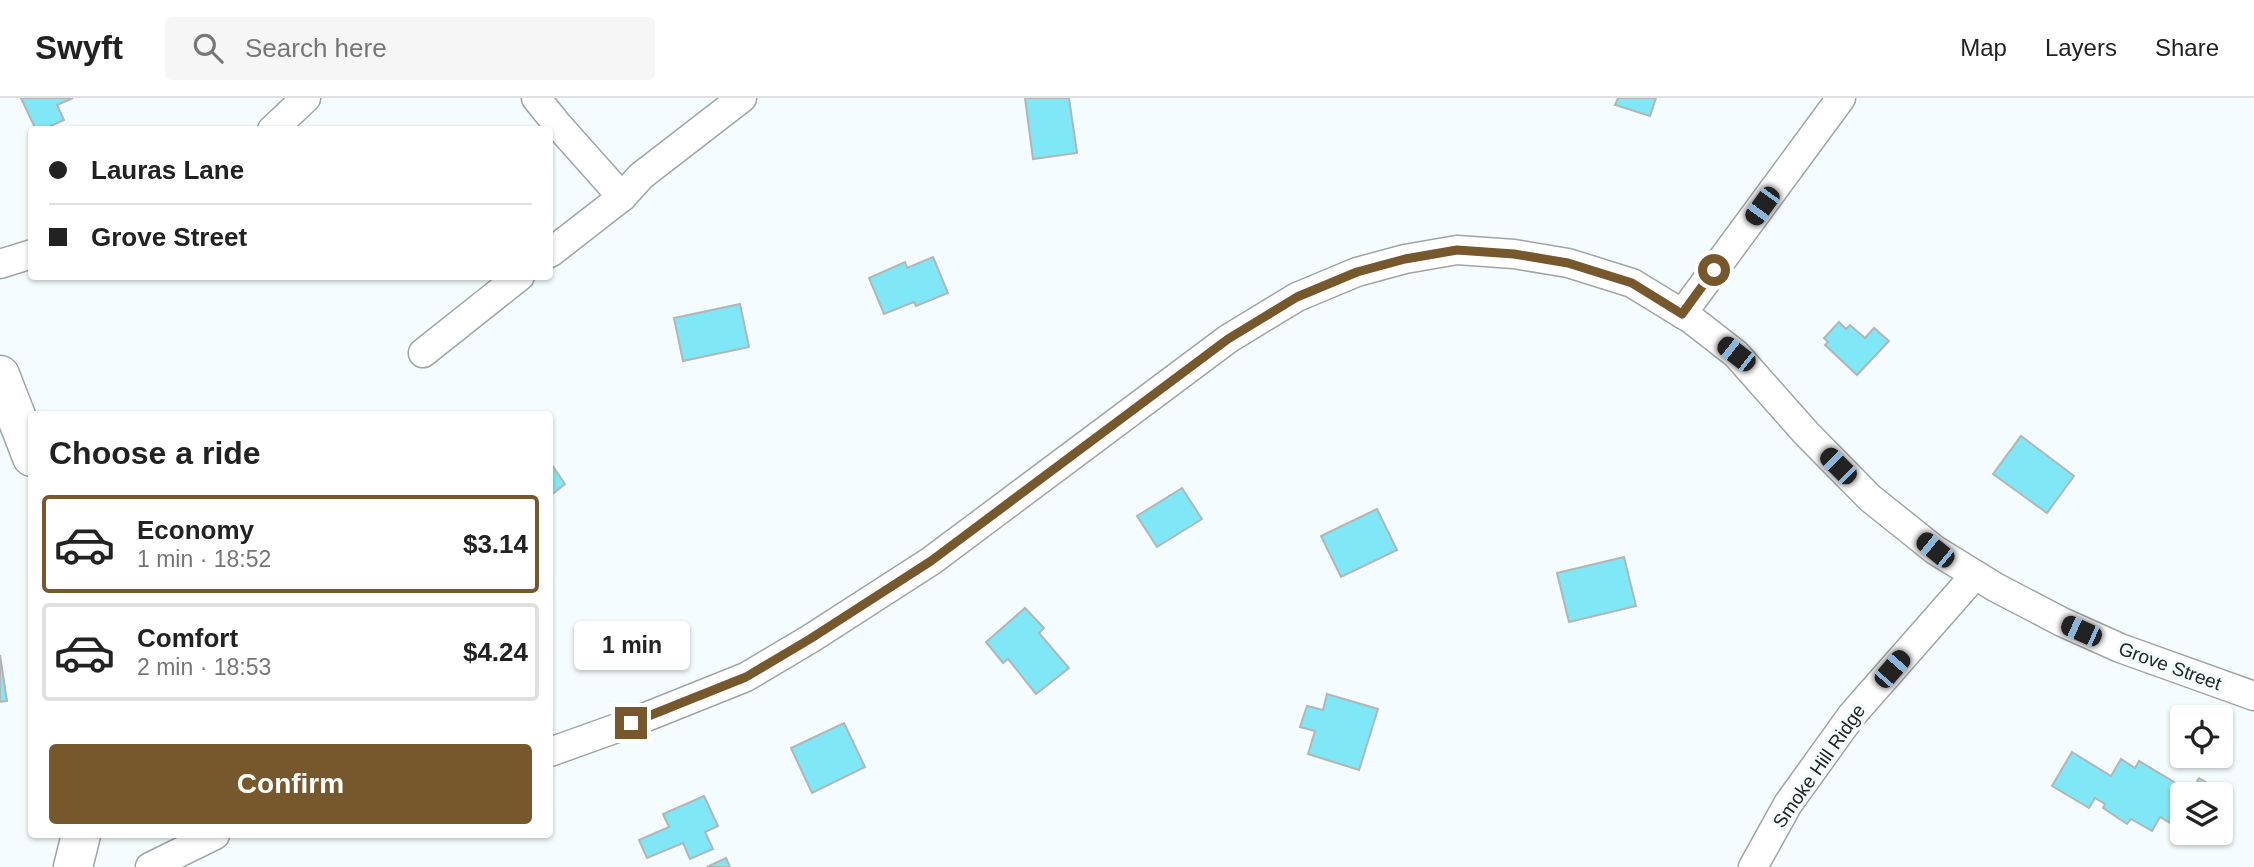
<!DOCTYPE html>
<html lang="en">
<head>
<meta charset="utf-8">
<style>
  body { margin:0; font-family:Helvetica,sans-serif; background:#f6f6f6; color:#222; height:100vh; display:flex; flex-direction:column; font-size:26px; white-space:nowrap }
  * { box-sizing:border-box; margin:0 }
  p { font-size:23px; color:#767676 }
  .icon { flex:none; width:38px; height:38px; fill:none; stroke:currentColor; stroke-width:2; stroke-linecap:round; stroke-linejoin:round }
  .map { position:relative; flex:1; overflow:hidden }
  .drawer { position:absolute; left:28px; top:313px; width:525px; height:427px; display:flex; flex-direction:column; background:#fff; border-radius:7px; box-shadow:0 2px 5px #0004 }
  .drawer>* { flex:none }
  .hud { position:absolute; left:28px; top:28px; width:525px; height:154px; border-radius:7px; box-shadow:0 2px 5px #0004; display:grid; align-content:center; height:154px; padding:0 21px; background:#fff }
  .controls { position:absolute; left:2170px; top:607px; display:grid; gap:14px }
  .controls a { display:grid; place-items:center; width:63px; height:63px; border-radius:7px; background:#fff; box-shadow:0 2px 5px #0004; font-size:35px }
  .end { position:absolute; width:32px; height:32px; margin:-16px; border:9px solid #76582c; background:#fff; box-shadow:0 0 0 4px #fff }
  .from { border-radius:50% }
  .bubble { position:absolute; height:49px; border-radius:7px; background:#fff; box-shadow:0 2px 5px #0004; font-size:23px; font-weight:600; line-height:49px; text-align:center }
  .car { position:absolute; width:21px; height:42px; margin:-21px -10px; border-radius:9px; box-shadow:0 0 5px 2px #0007; background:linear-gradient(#222 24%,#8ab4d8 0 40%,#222 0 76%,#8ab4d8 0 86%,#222 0) }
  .hud b { display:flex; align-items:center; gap:24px; height:66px; font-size:26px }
  .hud b+b { border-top:2px solid #e0e0e0 }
  .hud i { width:18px; height:18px; background:#222 }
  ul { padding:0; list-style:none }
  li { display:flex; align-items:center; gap:21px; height:98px; margin:0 14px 10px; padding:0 7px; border:4px solid #e0e0e0; border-radius:7px }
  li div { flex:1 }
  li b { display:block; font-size:26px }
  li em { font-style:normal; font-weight:600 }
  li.current { border-color:#76582c }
  li>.icon { width:63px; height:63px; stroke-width:1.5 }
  h2 { padding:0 21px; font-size:32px; line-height:84px }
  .cta { display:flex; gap:14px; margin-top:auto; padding:14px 21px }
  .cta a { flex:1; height:80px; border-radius:7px; background:#76582c; color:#fff; font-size:28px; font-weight:600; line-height:80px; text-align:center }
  header { display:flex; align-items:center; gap:42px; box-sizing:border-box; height:98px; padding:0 35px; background:#fff; border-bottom:2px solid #e0e0e0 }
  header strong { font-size:33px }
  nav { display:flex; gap:38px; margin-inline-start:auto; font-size:24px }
  .search { width:490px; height:63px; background:#f6f6f6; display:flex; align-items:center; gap:18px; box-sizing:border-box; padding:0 24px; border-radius:7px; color:#767676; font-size:26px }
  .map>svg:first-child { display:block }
  .building { fill:#80e7f7; stroke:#b1b6b7; stroke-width:2 }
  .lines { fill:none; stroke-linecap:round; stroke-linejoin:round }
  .street-casing { stroke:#9fa5a6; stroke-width:31 }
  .secondary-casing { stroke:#9fa5a6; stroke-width:41 }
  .street { stroke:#fff; stroke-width:28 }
  .secondary { stroke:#fff; stroke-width:38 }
  .route { stroke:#76582c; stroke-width:9 }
  .labels { text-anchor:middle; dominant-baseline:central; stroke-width:7; stroke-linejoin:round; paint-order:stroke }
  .street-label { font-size:19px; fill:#242626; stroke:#f5fcfd }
</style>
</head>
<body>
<header>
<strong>Swyft</strong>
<div class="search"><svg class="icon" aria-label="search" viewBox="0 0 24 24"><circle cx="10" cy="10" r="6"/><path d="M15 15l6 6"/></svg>Search here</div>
<nav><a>Map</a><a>Layers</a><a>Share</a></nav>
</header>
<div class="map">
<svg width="2254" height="769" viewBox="0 0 2254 769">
  <rect width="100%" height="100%" fill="#f5fcfd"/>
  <g class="building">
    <polygon points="21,0 73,0 57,7 64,22 42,32 36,32"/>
    <polygon points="1025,0 1069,0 1077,55 1033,61"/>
    <polygon points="1618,0 1656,0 1650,18 1615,7"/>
    <polygon points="933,159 948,195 916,208 914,204 884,216 869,180 905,164 907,170"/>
    <polygon points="740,206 749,249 683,263 674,220"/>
    <polygon points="1839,224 1846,231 1850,227 1865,240 1874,230 1889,243 1857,277 1825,247 1828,244 1824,240"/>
    <polygon points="2021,338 2074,378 2047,415 1993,376"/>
    <polygon points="550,364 565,386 550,398"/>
    <polygon points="1182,390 1202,421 1157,449 1137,418"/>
    <polygon points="1377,411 1397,452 1341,479 1321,438"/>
    <polygon points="1624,459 1636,508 1569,524 1557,475"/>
    <polygon points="1025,510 1044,530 1039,535 1069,570 1036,596 1008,561 1003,565 986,544"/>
    <polygon points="0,557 7,603 0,604"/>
    <polygon points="1327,596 1378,611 1359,672 1308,656 1315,633 1300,629 1307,608 1323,612"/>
    <polygon points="844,625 865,669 812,695 791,650"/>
    <polygon points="2072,654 2111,678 2121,661 2135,670 2139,663 2191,694 2199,680 2228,697 2221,709 2221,696 2182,696 2182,732 2160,719 2152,733 2131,721 2127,726 2103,710 2105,706 2095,700 2089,710 2052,688"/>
    <polygon points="704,698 718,728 705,734 713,751 690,761 683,745 647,760 639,742 669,729 663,716"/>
    <polygon points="726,760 730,769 707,769"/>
  </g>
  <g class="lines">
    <g class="street-casing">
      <g id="street">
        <polyline points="536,0 557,26 622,99"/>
        <polyline points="272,32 306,0"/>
        <polyline points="550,155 622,99 641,78 742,0"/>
        <polyline points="0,166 32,156"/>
        <polyline points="1682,216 1841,0"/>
        <polyline points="423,255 520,178"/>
        <polyline points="550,654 631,625 746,579 810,541 931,463 1228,241 1297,199 1357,174 1405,161 1457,152 1514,156 1568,165 1632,185 1691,221 1736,256 1806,335 1870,400 1935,452 1995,489 2062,524 2120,550 2254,598"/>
        <polyline points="150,769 215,737"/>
        <polyline points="1753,769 1788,706 1852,617 1975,477"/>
      </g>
    </g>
    <g class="secondary-casing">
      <g id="secondary">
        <polyline points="0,277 32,359"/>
        <polyline points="73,769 81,737"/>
      </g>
    </g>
    <use href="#street" class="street"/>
    <use href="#secondary" class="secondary"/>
  </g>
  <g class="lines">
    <polyline class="route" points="631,625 746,579 810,541 931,463 1228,241 1297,199 1357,174 1405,161 1457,152 1514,156 1568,165 1632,185 1682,216 1714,172"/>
  </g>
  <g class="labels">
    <g class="street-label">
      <text transform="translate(2170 568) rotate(20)">Grove Street</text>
      <text transform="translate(1819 668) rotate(-55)">Smoke Hill Ridge</text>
    </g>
  </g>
</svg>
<div class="controls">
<a><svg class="icon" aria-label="locate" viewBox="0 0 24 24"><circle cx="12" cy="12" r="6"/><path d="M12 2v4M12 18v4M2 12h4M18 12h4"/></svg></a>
<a><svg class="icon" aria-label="layers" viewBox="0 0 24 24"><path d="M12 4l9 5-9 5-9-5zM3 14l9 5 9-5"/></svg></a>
</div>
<i class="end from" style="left:1714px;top:172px"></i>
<i class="end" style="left:631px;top:625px"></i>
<div class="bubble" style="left:574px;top:523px;width:116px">1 min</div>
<i class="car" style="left:1762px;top:108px;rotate:216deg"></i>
<i class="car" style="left:1736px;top:256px;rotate:308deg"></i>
<i class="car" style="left:1838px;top:368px;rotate:315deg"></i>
<i class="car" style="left:1935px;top:452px;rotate:309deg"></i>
<i class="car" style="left:2081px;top:533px;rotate:294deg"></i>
<i class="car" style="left:1892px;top:571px;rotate:41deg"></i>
<div class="hud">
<b><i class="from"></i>Lauras Lane</b>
<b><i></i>Grove Street</b>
</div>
<section class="drawer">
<h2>Choose a ride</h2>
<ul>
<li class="current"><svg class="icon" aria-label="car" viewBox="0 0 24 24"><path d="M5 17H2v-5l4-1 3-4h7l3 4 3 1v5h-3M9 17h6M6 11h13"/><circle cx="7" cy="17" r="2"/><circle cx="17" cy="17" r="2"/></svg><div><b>Economy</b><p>1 min · 18:52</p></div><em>$3.14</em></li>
<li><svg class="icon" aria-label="car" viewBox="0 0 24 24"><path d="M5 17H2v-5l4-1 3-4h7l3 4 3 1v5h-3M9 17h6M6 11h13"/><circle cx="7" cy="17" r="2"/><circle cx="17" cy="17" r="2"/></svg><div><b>Comfort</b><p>2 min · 18:53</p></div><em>$4.24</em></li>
</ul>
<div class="cta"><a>Confirm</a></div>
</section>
</div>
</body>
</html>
